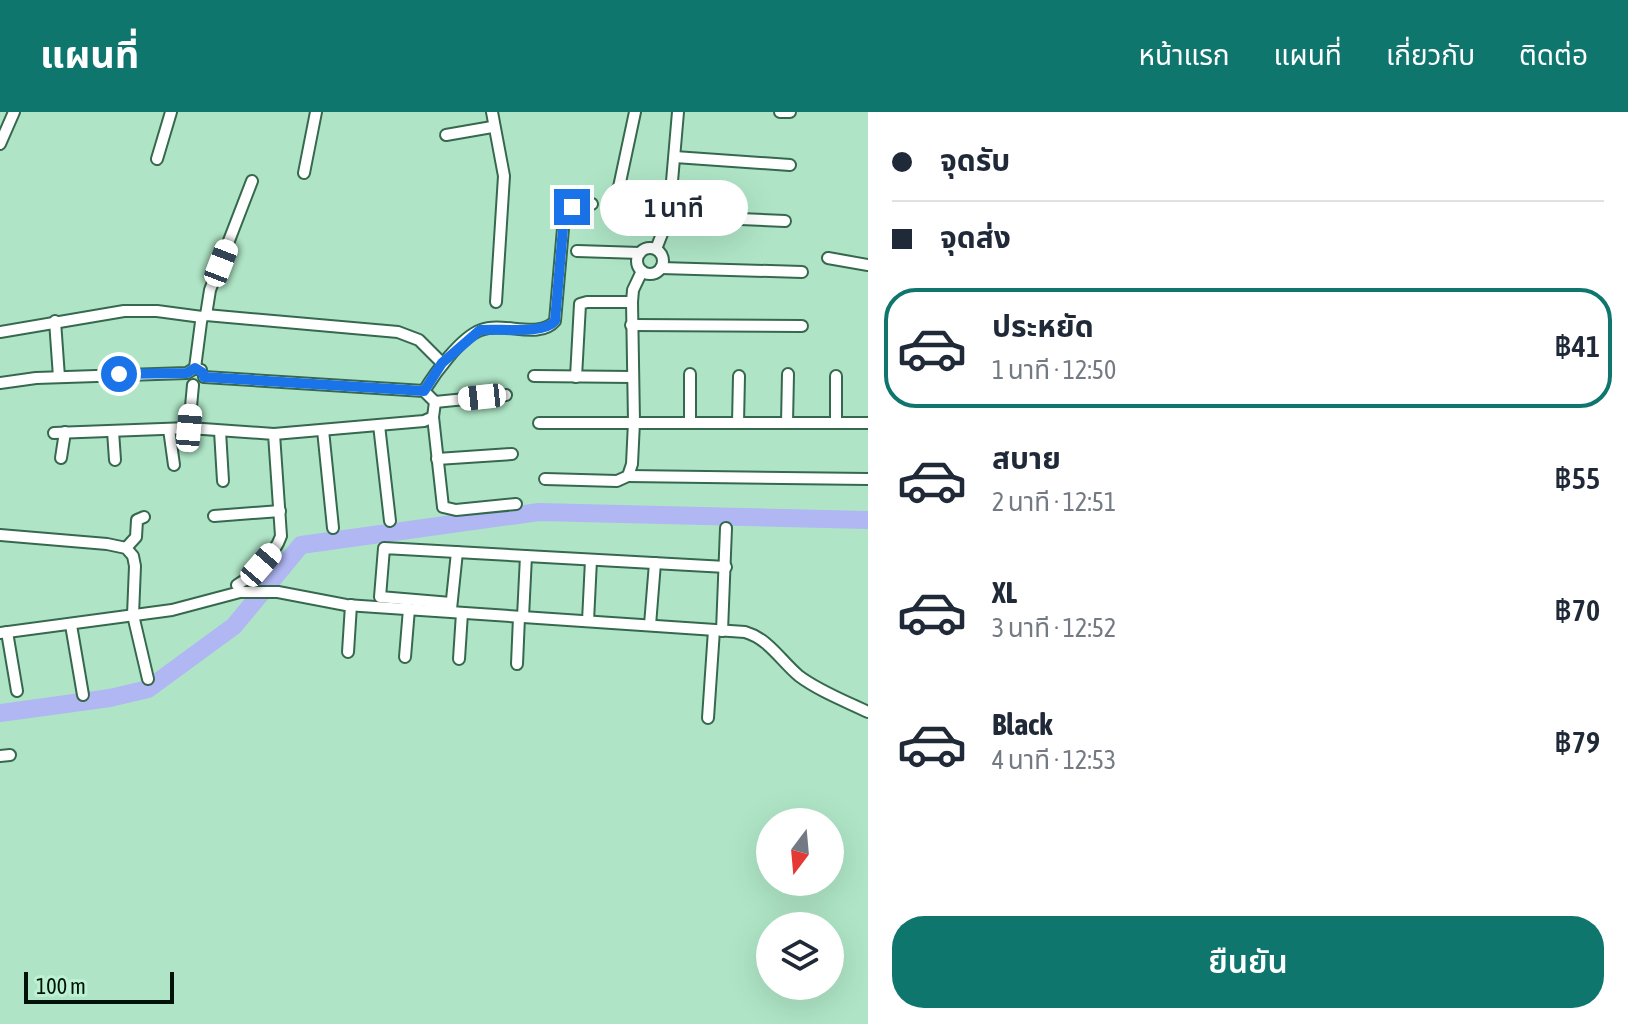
<!DOCTYPE html>
<html lang="th">
<head>
<meta charset="utf-8">
<style>
  body { margin:0; font-family:"Asap Condensed","Noto Sans Thai",sans-serif; background:#f2f2f3; color:#1f2937; height:100vh; display:flex; flex-direction:column; font-size:30px; white-space:nowrap }
  * { box-sizing:border-box; margin:0 }
  p { font-size:26px; color:#747a83 }
  .icon { flex:none; width:44px; height:44px; fill:none; stroke:currentColor; stroke-width:2; stroke-linecap:round; stroke-linejoin:round }
  .map { position:relative; flex:1; overflow:hidden }
  .side { display:flex; flex-direction:column; background:#fff; width:760px }
  .side>* { flex:none }
  .hud { display:grid; align-content:center; height:176px; padding:0 24px; background:#fff }
  .needle { width:52px; rotate:196deg }
  .buttons { position:absolute; left:756px; top:696px; display:grid; gap:16px }
  .buttons a { display:grid; place-items:center; width:88px; height:88px; border-radius:50%; background:#fff; box-shadow:0 8px 32px #0002; font-size:40px }
  .scale { position:absolute; left:24px; bottom:20px; width:150px; box-sizing:border-box; padding-left:8px; border:4px solid #011208; border-top:0; font-size:22px; line-height:28px; white-space:nowrap; color:#011208; -webkit-text-stroke:6px #bcf2d3; paint-order:stroke }
  .end { position:absolute; width:36px; height:36px; margin:-18px; border:10px solid #1a73e8; background:#fff; box-shadow:0 0 0 4px #fff }
  .from { border-radius:50% }
  .bubble { position:absolute; height:56px; border-radius:28px; background:#fff; box-shadow:0 8px 32px #0002; font-size:26px; font-weight:600; line-height:56px; text-align:center }
  .car { position:absolute; width:24px; height:48px; margin:-24px -12px; border-radius:10px; box-shadow:0 0 6px 2px #0007; background:linear-gradient(#fff 24%,#345 0 40%,#fff 0 76%,#345 0 86%,#fff 0) }
  .hud b { display:flex; align-items:center; gap:28px; height:76px; font-size:30px }
  .hud b+b { border-top:2px solid #e0e1e3 }
  .hud i { width:20px; height:20px; background:#1f2937 }
  ul { padding:0; list-style:none }
  li { display:flex; align-items:center; gap:24px; height:120px; margin:0 16px 12px; padding:0 8px; border:4px solid transparent; border-radius:32px }
  li div { flex:1 }
  li b { display:block; font-size:30px }
  li em { font-style:normal; font-weight:600 }
  li.selected { border-color:#0f766e }
  li>.icon { width:72px; height:72px; stroke-width:1.5 }
  .button { display:flex; gap:16px; margin-top:auto; padding:16px 24px }
  .button a { flex:1; height:92px; border-radius:32px; background:#0f766e; color:#fff; font-size:32px; font-weight:600; line-height:92px; text-align:center }
  header { display:flex; align-items:center; gap:48px; box-sizing:border-box; height:112px; padding:0 40px; background:#0f766e; color:#fff }
  header strong { font-size:38px }
  nav { display:flex; gap:44px; margin-inline-start:auto; font-size:28px }
  main { display:flex; flex:1; min-height:0 }
  .map>svg:first-child { display:block }
  .lines { fill:none; stroke-linecap:round; stroke-linejoin:round }
  .river { stroke:#b0b7f3; stroke-width:18 }
  .minor-casing { stroke:#36684e; stroke-width:14 }
  .minor { stroke:#fff; stroke-width:10 }
  .route { stroke:#1a73e8; stroke-width:10 }
</style>
</head>
<body>
<header>
<strong>แผนที่</strong>
<nav><a>หน้าแรก</a><a>แผนที่</a><a>เกี่ยวกับ</a><a>ติดต่อ</a></nav>
</header>
<main>
<div class="map">
<svg width="868" height="912" viewBox="0 0 868 912">
  <rect width="100%" height="100%" fill="#afe5c6"/>
  <g class="lines">
    <polyline class="river" points="0,601 110,586 148,577 234,514 301,433 539,400 868,408"/>
    <g class="minor-casing">
      <g id="minor">
        <polyline points="492,0 504,64 496,190"/>
        <polyline points="780,0 790,0"/>
        <polyline points="446,23 492,15"/>
        <polyline points="0,32 14,0"/>
        <polyline points="675,45 790,53"/>
        <polyline points="157,47 171,0"/>
        <polyline points="304,61 316,0"/>
        <polyline points="611,85 619,75 635,0"/>
        <polyline points="669,104 785,109"/>
        <circle cx="650" cy="149" r="13"/>
        <polyline points="656,137 669,104 678,0"/>
        <polyline points="577,139 640,141"/>
        <polyline points="828,146 868,153"/>
        <polyline points="661,156 802,160"/>
        <polyline points="206,203 210,178 252,69"/>
        <polyline points="55,209 59,265"/>
        <polyline points="631,213 802,214"/>
        <polyline points="0,220 124,199 157,199 202,205"/>
        <polyline points="195,256 201,210 202,205 206,203 398,220 419,228 442,251"/>
        <polyline points="690,262 690,310"/>
        <polyline points="534,264 632,265"/>
        <polyline points="836,264 836,311"/>
        <polyline points="204,265 424,279 435,290 433,305 424,309 274,322"/>
        <polyline points="576,265 580,192 587,190 632,190"/>
        <polyline points="0,271 36,266 187,261 195,256 201,258"/>
        <path d="M193,273L189,316L274,322L281,424C275,442 253,464 237,473"/>
        <path d="M424,279C435,261 461,225 481,218C503,209 539,228 555,209L564,105L572,95L592,92"/>
        <polyline points="435,290 506,283"/>
        <polyline points="433,305 443,395 456,398 516,392"/>
        <polyline points="539,311 868,311"/>
        <polyline points="738,311 739,264"/>
        <polyline points="787,311 788,262"/>
        <polyline points="379,313 390,409"/>
        <polyline points="169,317 174,353"/>
        <polyline points="323,318 333,416"/>
        <polyline points="113,319 115,348"/>
        <polyline points="220,319 223,369"/>
        <polyline points="54,321 189,316"/>
        <polyline points="61,346 65,320"/>
        <polyline points="437,347 512,342"/>
        <polyline points="628,364 868,367"/>
        <polyline points="545,367 617,369 628,364 632,352 634,310 632,190 633,178 642,159"/>
        <polyline points="214,404 280,399"/>
        <polyline points="0,423 107,432 126,436 133,444 135,454 133,503 148,567"/>
        <polyline points="126,436 136,425 137,408 144,405"/>
        <polyline points="451,491 380,485 384,436 726,455"/>
        <polyline points="451,497 457,440"/>
        <polyline points="523,505 526,444"/>
        <polyline points="588,509 591,448"/>
        <polyline points="71,513 83,583"/>
        <polyline points="650,513 655,451"/>
        <polyline points="722,519 726,416"/>
        <polyline points="7,520 17,579"/>
        <path d="M0,521L172,498L240,480H278L346,493L745,520C769,527 780,548 799,564C819,579 845,589 868,600"/>
        <polyline points="348,540 351,493"/>
        <polyline points="405,545 409,497"/>
        <polyline points="459,547 462,501"/>
        <polyline points="517,552 519,505"/>
        <polyline points="708,606 714,518"/>
        <polyline points="0,644 10,643"/>
      </g>
    </g>
    <use href="#minor" class="minor"/>
  </g>
  <g class="lines">
    <path class="route" d="M119,262L187,261L195,256L203,261L204,265L424,279L442,251L480,218C499,216 543,223 555,209L564,105L572,95"/>
  </g>
</svg>
<div class="buttons">
<a><svg class="needle" viewBox="-14 -14 28 28"><path d="M0-13l5 13h-10z" fill="#e53935"/><path d="M0 13l5-13h-10z" fill="#747a83"/></svg></a>
<a><svg class="icon" aria-label="layers" viewBox="0 0 24 24"><path d="M12 4l9 5-9 5-9-5zM3 14l9 5 9-5"/></svg></a>
</div>
<div class="scale">100 m</div>
<i class="end from" style="left:119px;top:262px"></i>
<i class="end" style="left:572px;top:95px"></i>
<div class="bubble" style="left:600px;top:68px;width:148px">1 นาที</div>
<i class="car" style="left:221px;top:151px;rotate:21deg"></i>
<i class="car" style="left:482px;top:285px;rotate:264deg"></i>
<i class="car" style="left:189px;top:316px;rotate:5deg"></i>
<i class="car" style="left:261px;top:453px;rotate:41deg"></i>
</div>
<section class="side">
<div class="hud">
<b><i class="from"></i>จุดรับ</b>
<b><i></i>จุดส่ง</b>
</div>
<ul>
<li class="selected"><svg class="icon" aria-label="car" viewBox="0 0 24 24"><path d="M5 17H2v-5l4-1 3-4h7l3 4 3 1v5h-3M9 17h6M6 11h13"/><circle cx="7" cy="17" r="2"/><circle cx="17" cy="17" r="2"/></svg><div><b>ประหยัด</b><p>1 นาที · 12:50</p></div><em>฿41</em></li>
<li><svg class="icon" aria-label="car" viewBox="0 0 24 24"><path d="M5 17H2v-5l4-1 3-4h7l3 4 3 1v5h-3M9 17h6M6 11h13"/><circle cx="7" cy="17" r="2"/><circle cx="17" cy="17" r="2"/></svg><div><b>สบาย</b><p>2 นาที · 12:51</p></div><em>฿55</em></li>
<li><svg class="icon" aria-label="car" viewBox="0 0 24 24"><path d="M5 17H2v-5l4-1 3-4h7l3 4 3 1v5h-3M9 17h6M6 11h13"/><circle cx="7" cy="17" r="2"/><circle cx="17" cy="17" r="2"/></svg><div><b>XL</b><p>3 นาที · 12:52</p></div><em>฿70</em></li>
<li><svg class="icon" aria-label="car" viewBox="0 0 24 24"><path d="M5 17H2v-5l4-1 3-4h7l3 4 3 1v5h-3M9 17h6M6 11h13"/><circle cx="7" cy="17" r="2"/><circle cx="17" cy="17" r="2"/></svg><div><b>Black</b><p>4 นาที · 12:53</p></div><em>฿79</em></li>
</ul>
<div class="button"><a>ยืนยัน</a></div>
</section>
</main>
</body>
</html>
